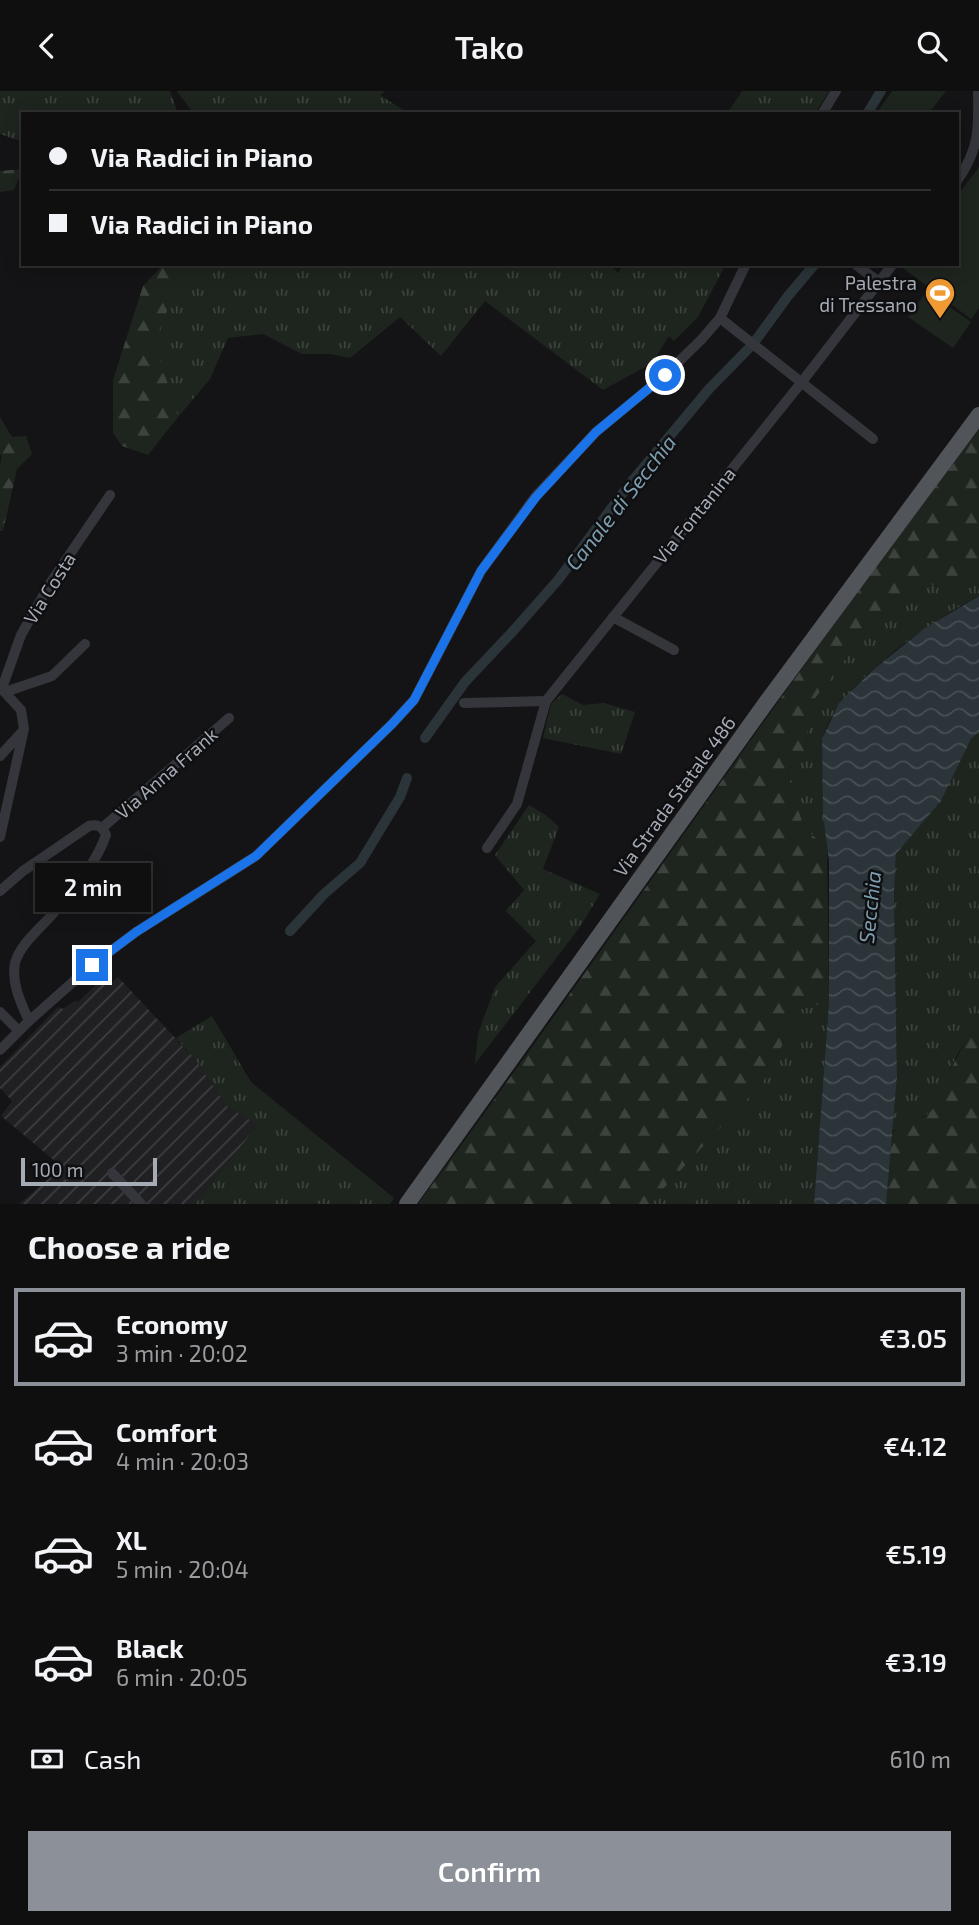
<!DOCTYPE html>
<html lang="en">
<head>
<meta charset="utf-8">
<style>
  body { margin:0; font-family:"Exo 2",sans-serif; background:#1d1d1e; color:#f1f3f6; height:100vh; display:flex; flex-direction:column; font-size:26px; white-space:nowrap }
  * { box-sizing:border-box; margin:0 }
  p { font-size:23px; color:#9b9c9f }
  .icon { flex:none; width:38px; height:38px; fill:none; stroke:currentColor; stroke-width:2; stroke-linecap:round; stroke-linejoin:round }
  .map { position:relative; height:1113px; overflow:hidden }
  .drawer { display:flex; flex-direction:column; background:#0f0f10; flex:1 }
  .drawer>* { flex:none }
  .top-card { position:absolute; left:21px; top:21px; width:938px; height:154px; border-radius:0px; box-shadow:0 4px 18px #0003,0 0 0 2px #2f2f30; display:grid; align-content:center; height:154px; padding:0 28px; background:#0f0f10 }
  .scale { position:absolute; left:21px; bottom:18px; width:136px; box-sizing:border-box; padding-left:7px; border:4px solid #a6acb6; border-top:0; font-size:19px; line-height:24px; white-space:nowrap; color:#a6acb6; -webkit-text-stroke:5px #0f0f11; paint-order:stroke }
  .end { position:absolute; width:32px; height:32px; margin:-16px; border:9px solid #1a73e8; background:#fff; box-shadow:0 0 0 4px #fff }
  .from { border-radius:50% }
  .bubble { position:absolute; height:49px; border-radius:0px; background:#0f0f10; box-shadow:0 4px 18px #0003,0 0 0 2px #2f2f30; font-size:23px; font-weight:600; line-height:49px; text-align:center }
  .top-card b { display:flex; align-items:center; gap:24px; height:66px; font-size:26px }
  .top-card b+b { border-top:2px solid #2f2f30 }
  .top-card i { width:18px; height:18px; background:#f1f3f6 }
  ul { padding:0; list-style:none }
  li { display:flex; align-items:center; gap:21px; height:98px; margin:0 14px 10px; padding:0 14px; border:4px solid transparent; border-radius:0px }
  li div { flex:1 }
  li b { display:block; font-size:26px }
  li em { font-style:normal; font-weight:600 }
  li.on { border-color:#8c9099 }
  li>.icon { width:63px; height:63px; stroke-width:1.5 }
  h2 { padding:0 28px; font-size:32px; line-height:84px }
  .pay { display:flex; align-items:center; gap:18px; height:77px; padding:0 28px; font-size:26px }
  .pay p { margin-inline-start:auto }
  .cta { display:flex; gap:14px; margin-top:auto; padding:14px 28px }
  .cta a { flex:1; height:80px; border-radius:0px; background:#8c9099; color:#fff; font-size:28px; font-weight:600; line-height:80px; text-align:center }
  header { display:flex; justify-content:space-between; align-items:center; height:91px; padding:0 28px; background:#0f0f10; font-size:32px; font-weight:600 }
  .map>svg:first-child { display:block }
  .industrial { fill:url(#industrial-furrows) }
  .grass { fill:url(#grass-tufts) }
  .forest { fill:url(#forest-firs) }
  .park { fill:#1e251e }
  .water { fill:url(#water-waves) }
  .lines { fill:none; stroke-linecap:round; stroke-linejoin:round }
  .canal { stroke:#2a3439; stroke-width:10 }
  .street { stroke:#35363b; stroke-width:10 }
  .primary { stroke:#515459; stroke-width:16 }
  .route { stroke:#1a73e8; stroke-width:9 }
  .labels { text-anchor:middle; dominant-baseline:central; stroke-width:5; stroke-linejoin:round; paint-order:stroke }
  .poi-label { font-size:19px; fill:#a6acb6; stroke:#0f0f11; text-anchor:end }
  .street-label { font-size:19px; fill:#a6acb6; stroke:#0f0f11 }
  .water-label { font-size:21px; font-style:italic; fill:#7d9eb0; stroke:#0f0f11 }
</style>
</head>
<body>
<header><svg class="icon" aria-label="back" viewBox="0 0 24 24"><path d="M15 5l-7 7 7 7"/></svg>Tako<svg class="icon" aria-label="search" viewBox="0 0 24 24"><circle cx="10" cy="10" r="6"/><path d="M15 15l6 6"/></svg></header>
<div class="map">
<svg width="979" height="1113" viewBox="0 0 979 1113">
  <defs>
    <pattern id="industrial-furrows" width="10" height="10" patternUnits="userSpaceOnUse" patternTransform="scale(1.75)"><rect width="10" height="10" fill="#202023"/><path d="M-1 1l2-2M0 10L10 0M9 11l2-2" fill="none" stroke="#3d3e41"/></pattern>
    <pattern id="grass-tufts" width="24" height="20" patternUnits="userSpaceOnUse" patternTransform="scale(1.75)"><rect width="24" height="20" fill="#1e251e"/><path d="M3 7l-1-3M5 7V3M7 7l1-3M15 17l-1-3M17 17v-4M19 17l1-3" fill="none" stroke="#3c423c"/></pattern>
    <pattern id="forest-firs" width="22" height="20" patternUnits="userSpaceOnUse" patternTransform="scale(1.75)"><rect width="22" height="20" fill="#1e251e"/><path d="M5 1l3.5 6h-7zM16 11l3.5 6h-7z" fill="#3c423c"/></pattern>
    <pattern id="water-waves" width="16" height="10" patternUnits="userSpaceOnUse" patternTransform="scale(1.75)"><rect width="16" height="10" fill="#2a3439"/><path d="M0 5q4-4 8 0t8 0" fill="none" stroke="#464f53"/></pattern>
  </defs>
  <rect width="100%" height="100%" fill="#141416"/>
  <polygon class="industrial" points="118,886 195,968 227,1015 258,1034 195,1113 19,1113 62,1076 1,1025 12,1010 0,997 0,976 58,916 63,918 75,910 78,911 101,889 108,895"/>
  <g class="grass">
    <polygon points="0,0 170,0 178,23 23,23 23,51 0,43"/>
    <polygon points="177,0 385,0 380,4 409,23 292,23 291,21 287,23 194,23"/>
    <polygon points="742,0 829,0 815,23 727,23"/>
    <polygon points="200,173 610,173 618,182 624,173 726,173 698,226 674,250 669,245 652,272 603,299 485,210 441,265 400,226 350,267 330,263 302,263 263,243 228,247 210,288 178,326 154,251 175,199"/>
    <path d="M979,482V505C932,529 835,595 823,648C821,656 823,667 823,675C823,703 824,729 827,756L804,737L787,681L805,661L810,614L878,525L913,499Z"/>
    <polygon points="562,603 583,614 604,612 635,621 621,663 543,647 551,613"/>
    <path d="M979,641V936C965,947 953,969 947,987C945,995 944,1007 939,1013C927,1029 906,1030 892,1041L897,986L894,803L896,763L941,710L971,648Z"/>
    <polygon points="529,714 547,725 559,736 543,778 600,803 580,836 475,973 478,943 495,896 536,850 506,820 524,799 495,764"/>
    <polygon points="829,911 814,1113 649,1113 763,991 801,918"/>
    <polygon points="212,925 251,991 394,1107 390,1113 195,1113 258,1034 227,1015 195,968 176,947"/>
  </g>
  <g class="forest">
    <polygon points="23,78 14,99 0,101 0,80"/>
    <polygon points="164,173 200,173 175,199 155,251 178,326 148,364 122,355 113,342 113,289 143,195"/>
    <polygon points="0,326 12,346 26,345 32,363 17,378 3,440 0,440 0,374 2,364 0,364"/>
    <path d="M979,338V482L913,499L878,525L810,614L805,661L787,681L804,737L827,756L829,911L801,918L763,991L649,1113H418C607,856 786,592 979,338Z"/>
    <polygon points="979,936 979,1113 875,1113 880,1054 900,1035 924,1026 940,1012 948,983 969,944"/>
  </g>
  <g class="park">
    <polygon points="892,0 946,0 928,23 876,23"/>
    <polygon points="979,76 979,217 971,228 903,177 905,173 957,173 957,105"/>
    <polygon points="927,200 971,231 953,257 908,226"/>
  </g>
  <polygon class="water" points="979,505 979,641 971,648 941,710 896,763 894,803 897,986 886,1113 814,1113 829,911 829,771 823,723 822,648 839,612 875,577 925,537"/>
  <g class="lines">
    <g class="canal">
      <polyline points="867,23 881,0"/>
      <polyline points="425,647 465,591 514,539 558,489 628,395 709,298 753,253 788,205 815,173"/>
      <polyline points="290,840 324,803 360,772 400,706 407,687"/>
    </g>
    <g class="street">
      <polyline points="822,23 836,0"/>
      <path d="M957,90C979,58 979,39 978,0"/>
      <polyline points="855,173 879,191"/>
      <polyline points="720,227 873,348"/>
      <polyline points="613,526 674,559"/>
      <polyline points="0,596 21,619 24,638 0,746"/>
      <polyline points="2,597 21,544 51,491 110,404"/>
      <polyline points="5,601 52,585 85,553"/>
      <polyline points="464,612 546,610"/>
      <polyline points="0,665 23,640"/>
      <polyline points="102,737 229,627"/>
      <polyline points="487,757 517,713 546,610 801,292 893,173"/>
      <path d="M0,800L23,780L89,735C98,733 102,735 106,744C96,773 72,802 51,825C39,838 20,854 15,872C11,892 21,912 29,930"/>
      <polyline points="0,921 18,939"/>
      <polyline points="0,959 29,930 92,874 136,841 256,765 392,633 414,609 481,480 535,406 596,341 665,284 701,249 720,227 746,173"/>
      <polyline points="112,1082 141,1113"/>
    </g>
    <polyline class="primary" points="407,1113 768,609 979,324"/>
  </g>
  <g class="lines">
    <polyline class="route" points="92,874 136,841 256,765 392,633 414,609 481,480 536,406 596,341 665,284"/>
  </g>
  <defs>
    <g id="stadium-pin" transform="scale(1.575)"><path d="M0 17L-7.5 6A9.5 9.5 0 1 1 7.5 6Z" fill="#ef9a33" stroke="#0f0f11"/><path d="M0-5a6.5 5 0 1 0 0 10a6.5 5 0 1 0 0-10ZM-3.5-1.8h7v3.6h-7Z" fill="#fff"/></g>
  </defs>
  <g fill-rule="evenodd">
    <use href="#stadium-pin" x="940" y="202"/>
  </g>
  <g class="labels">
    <g class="poi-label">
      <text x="917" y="191">Palestra<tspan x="917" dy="22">di Tressano</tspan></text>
    </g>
    <g class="street-label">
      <text transform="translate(694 424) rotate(-51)">Via Fontanina</text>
      <text transform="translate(49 497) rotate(-58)">Via Costa</text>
      <text transform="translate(166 682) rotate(-41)">Via Anna Frank</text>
      <text transform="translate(674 705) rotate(-54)">Via Strada Statale 486</text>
    </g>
    <g class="water-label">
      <text transform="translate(620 411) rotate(-52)">Canale di Secchia</text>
      <text transform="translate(869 816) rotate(-84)">Secchia</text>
    </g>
  </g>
</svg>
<div class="scale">100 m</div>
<i class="end from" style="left:665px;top:284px"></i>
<i class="end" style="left:92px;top:874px"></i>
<div class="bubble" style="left:35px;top:772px;width:116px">2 min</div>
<div class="top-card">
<b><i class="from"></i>Via Radici in Piano</b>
<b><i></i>Via Radici in Piano</b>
</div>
</div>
<section class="drawer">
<h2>Choose a ride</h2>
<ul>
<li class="on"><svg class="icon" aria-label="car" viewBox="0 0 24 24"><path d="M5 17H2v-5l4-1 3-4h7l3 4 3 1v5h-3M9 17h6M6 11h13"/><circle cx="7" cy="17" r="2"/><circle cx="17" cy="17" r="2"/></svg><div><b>Economy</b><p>3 min · 20:02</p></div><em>€3.05</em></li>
<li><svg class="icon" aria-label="car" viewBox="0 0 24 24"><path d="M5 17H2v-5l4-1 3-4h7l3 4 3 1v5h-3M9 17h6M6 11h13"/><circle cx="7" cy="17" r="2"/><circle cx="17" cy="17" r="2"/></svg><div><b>Comfort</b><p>4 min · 20:03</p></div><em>€4.12</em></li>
<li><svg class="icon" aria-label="car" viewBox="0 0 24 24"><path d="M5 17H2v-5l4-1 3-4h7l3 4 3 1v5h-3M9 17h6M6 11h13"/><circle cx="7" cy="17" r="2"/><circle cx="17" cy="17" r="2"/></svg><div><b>XL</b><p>5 min · 20:04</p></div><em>€5.19</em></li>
<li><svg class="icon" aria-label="car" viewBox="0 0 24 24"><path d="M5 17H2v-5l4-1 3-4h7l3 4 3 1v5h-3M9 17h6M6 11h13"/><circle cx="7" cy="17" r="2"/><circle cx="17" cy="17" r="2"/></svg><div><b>Black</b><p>6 min · 20:05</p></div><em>€3.19</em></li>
</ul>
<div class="pay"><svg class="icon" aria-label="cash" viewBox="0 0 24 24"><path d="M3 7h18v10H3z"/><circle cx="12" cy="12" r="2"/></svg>Cash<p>610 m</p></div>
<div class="cta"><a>Confirm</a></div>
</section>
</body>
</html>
